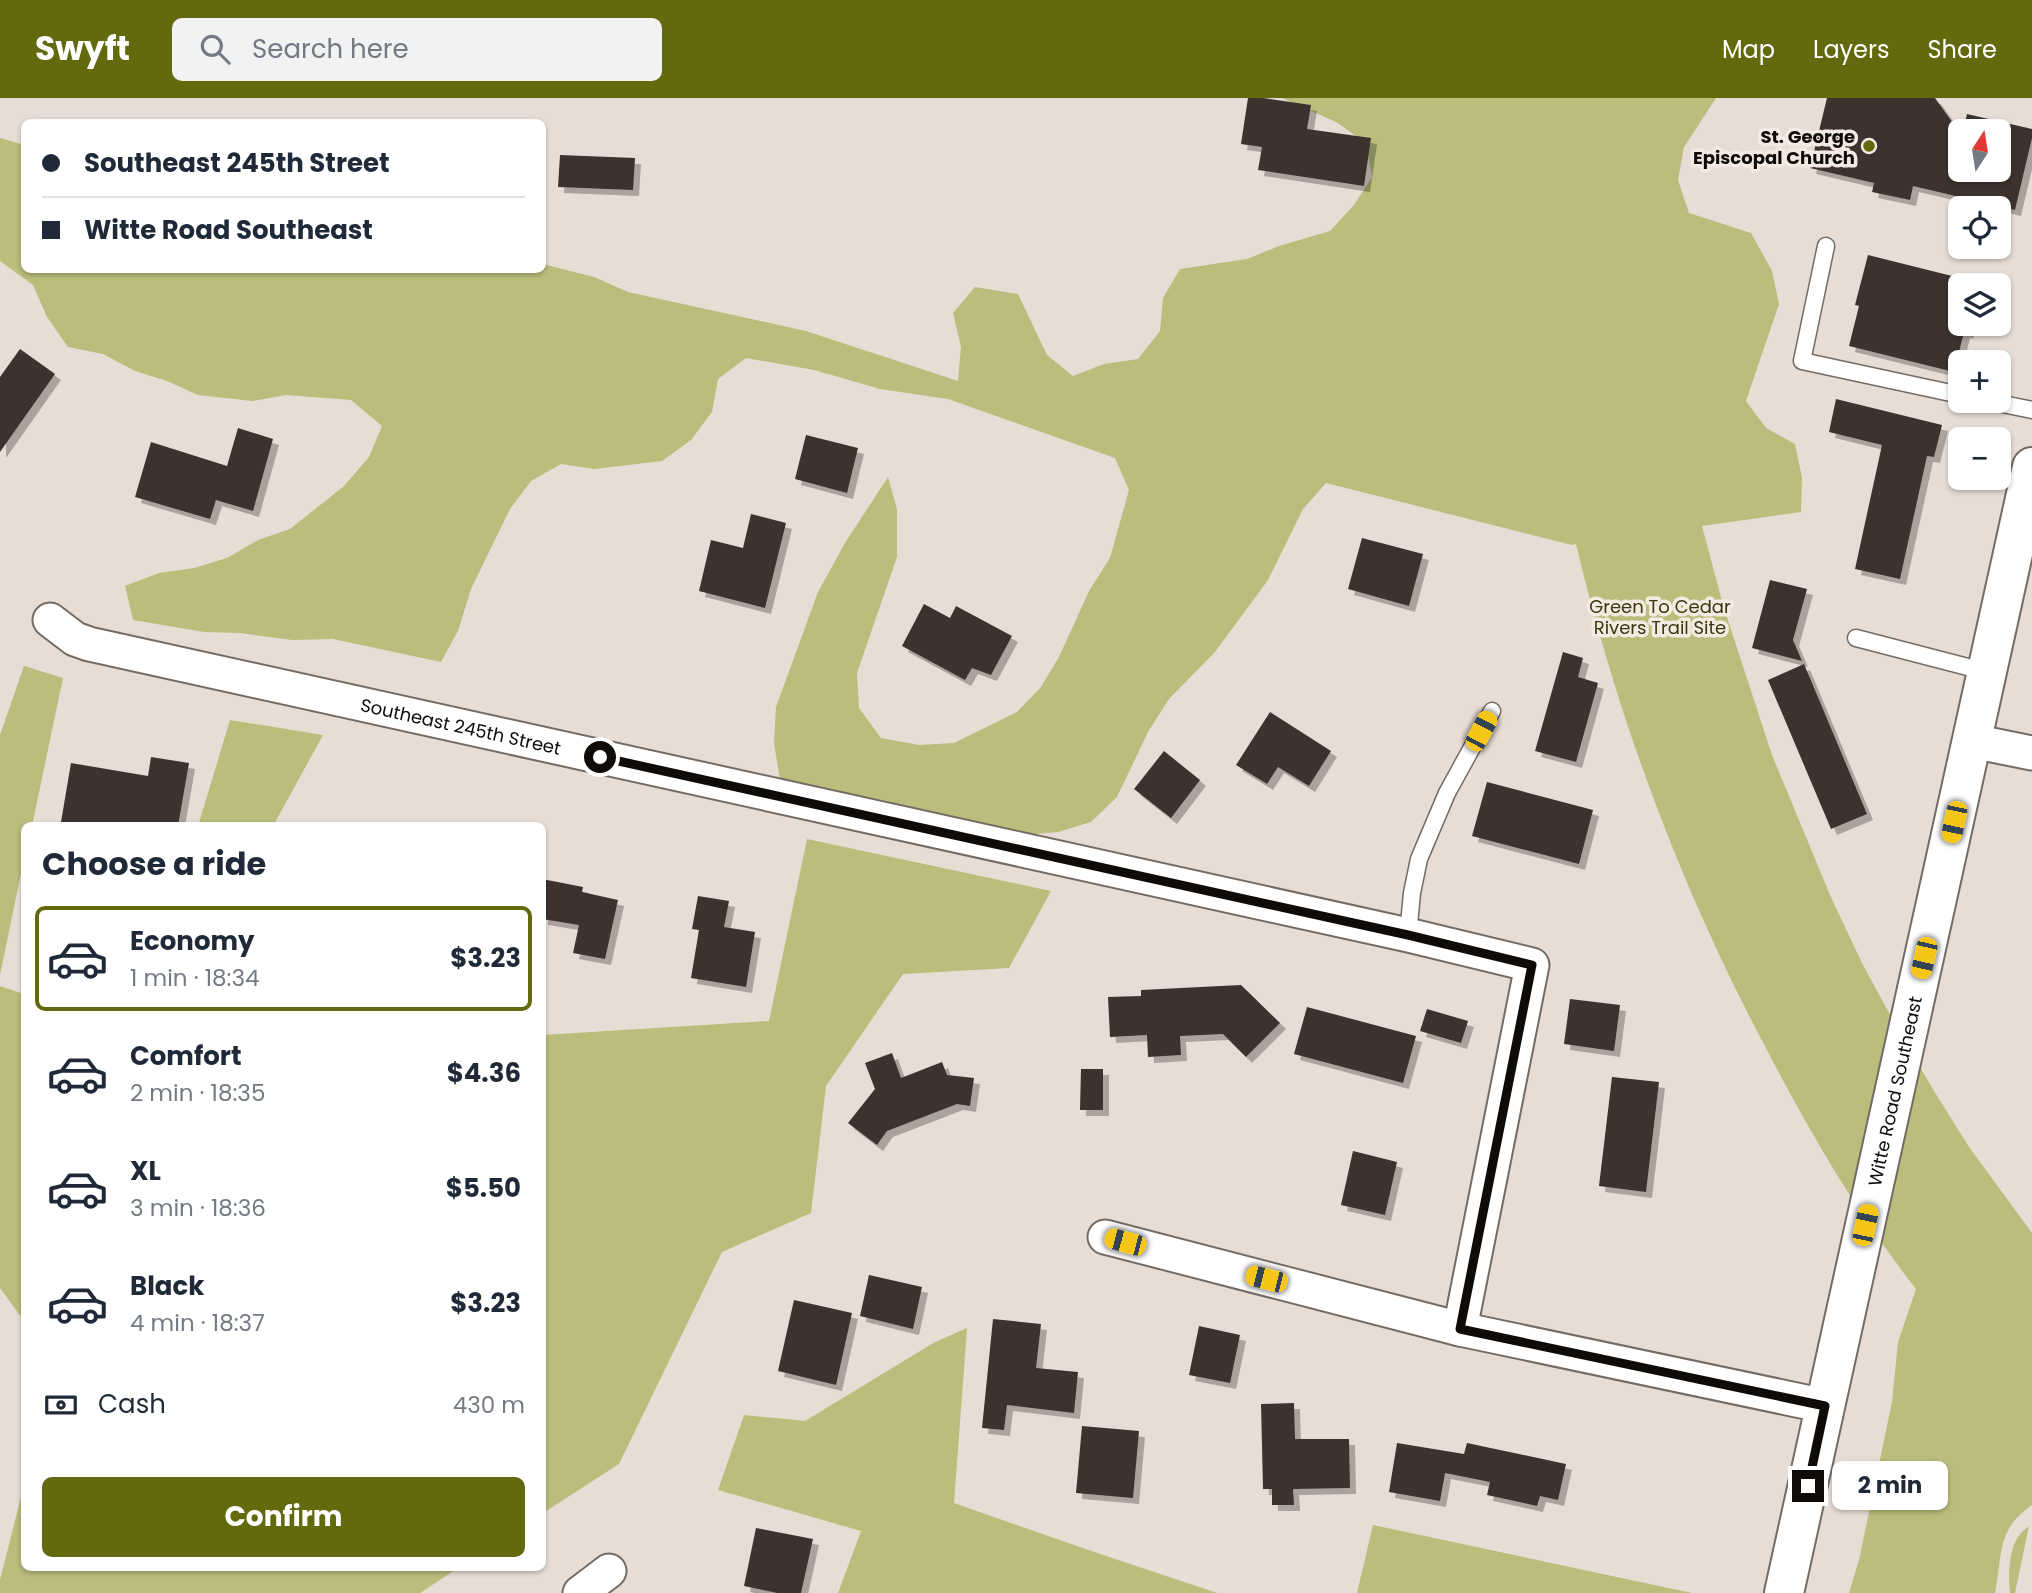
<!DOCTYPE html>
<html lang="en">
<head>
<meta charset="utf-8">
<style>
  body { margin:0; font-family:Poppins,sans-serif; background:#f2f2f3; color:#1f2937; height:100vh; display:flex; flex-direction:column; font-size:26px; white-space:nowrap }
  * { box-sizing:border-box; margin:0 }
  p { font-size:23px; color:#747a83 }
  .icon { flex:none; width:38px; height:38px; fill:none; stroke:currentColor; stroke-width:2; stroke-linecap:round; stroke-linejoin:round }
  .map { position:relative; flex:1; overflow:hidden }
  .panel { position:absolute; left:21px; top:724px; width:525px; height:749px; display:flex; flex-direction:column; background:#fff; border-radius:10px; box-shadow:0 2px 5px #0004 }
  .panel>* { flex:none }
  .top-card { position:absolute; left:21px; top:21px; width:525px; height:154px; border-radius:10px; box-shadow:0 2px 5px #0004; display:grid; align-content:center; height:154px; padding:0 21px; background:#fff }
  .needle { width:46px; rotate:12deg }
  .fabs { position:absolute; left:1948px; top:21px; display:grid; gap:14px }
  .fabs a { display:grid; place-items:center; width:63px; height:63px; border-radius:10px; background:#fff; box-shadow:0 2px 5px #0004; font-size:35px }
  .end { position:absolute; width:32px; height:32px; margin:-16px; border:9px solid #0e0b08; background:#fff; box-shadow:0 0 0 4px #fff }
  .from { border-radius:50% }
  .bubble { position:absolute; height:49px; border-radius:10px; background:#fff; box-shadow:0 2px 5px #0004; font-size:23px; font-weight:700; line-height:49px; text-align:center }
  .car { position:absolute; width:21px; height:42px; margin:-21px -10px; border-radius:9px; box-shadow:0 0 5px 2px #0007; background:linear-gradient(#f5c518 24%,#345 0 40%,#f5c518 0 76%,#345 0 86%,#f5c518 0) }
  .top-card b { display:flex; align-items:center; gap:24px; height:66px; font-size:26px }
  .top-card b+b { border-top:2px solid #e0e1e3 }
  .top-card i { width:18px; height:18px; background:#1f2937 }
  ul { padding:0; list-style:none }
  li { display:flex; align-items:center; gap:21px; height:105px; margin:0 14px 10px; padding:0 7px; border:4px solid transparent; border-radius:10px }
  li div { flex:1 }
  li b { display:block; font-size:26px }
  li em { font-style:normal; font-weight:700 }
  li.on { border-color:#626a0d }
  li>.icon { width:63px; height:63px; stroke-width:1.5 }
  h2 { padding:0 21px; font-size:32px; line-height:84px }
  .pay { display:flex; align-items:center; gap:18px; height:77px; padding:0 21px; font-size:26px }
  .pay p { margin-inline-start:auto }
  .cta { display:flex; gap:14px; margin-top:auto; padding:14px 21px }
  .cta a { flex:1; height:80px; border-radius:10px; background:#626a0d; color:#fff; font-size:28px; font-weight:700; line-height:80px; text-align:center }
  header { display:flex; align-items:center; gap:42px; box-sizing:border-box; height:98px; padding:0 35px; background:#626a0d; color:#fff }
  header strong { font-size:33px }
  nav { display:flex; gap:38px; margin-inline-start:auto; font-size:24px }
  .search { width:490px; height:63px; background:#f2f2f3; display:flex; align-items:center; gap:18px; box-sizing:border-box; padding:0 24px; border-radius:10px; color:#747a83; font-size:26px }
  .map>svg:first-child { display:block }
  .green { fill:#babd7c }
  .building { fill:#3e322f; filter:url(#shadow) }
  .lines { fill:none; stroke-linecap:round; stroke-linejoin:round }
  .service-casing { stroke:#756b63; stroke-width:19 }
  .minor-casing { stroke:#756b63; stroke-width:37 }
  .tertiary-casing { stroke:#756b63; stroke-width:42 }
  .service { stroke:#fff; stroke-width:16 }
  .minor { stroke:#fff; stroke-width:33 }
  .tertiary { stroke:#fff; stroke-width:38 }
  .route { stroke:#0e0b08; stroke-width:9 }
  .poi-dot { fill:#626a0d; stroke:#f5eae1; stroke-width:2.5 }
  .labels { text-anchor:middle; dominant-baseline:central; stroke-width:7; stroke-linejoin:round; paint-order:stroke }
  .poi-label { font-size:18px; font-weight:bold; fill:#0e0b08; stroke:#f5eae1; text-anchor:end }
  .park-label { font-size:18px; fill:#373810; stroke:#f5eae1 }
  .street-label { font-size:18px; fill:#0e0b08; stroke:#f5eae1 }
</style>
</head>
<body>
<header>
<strong>Swyft</strong>
<div class="search"><svg class="icon" aria-label="search" viewBox="0 0 24 24"><circle cx="10" cy="10" r="6"/><path d="M15 15l6 6"/></svg>Search here</div>
<nav><a>Map</a><a>Layers</a><a>Share</a></nav>
</header>
<div class="map">
<svg width="2032" height="1495" viewBox="0 0 2032 1495">
  <defs>
    <filter id="shadow"><feDropShadow dx="6" dy="6" stdDeviation="0" flood-color="#0004"/></filter>
  </defs>
  <rect width="100%" height="100%" fill="#e8ddd4"/>
  <g class="green">
    <path d="M1282,0H1716L1684,49L1678,82L1689,115L1751,135L1772,173L1779,206L1746,303L1766,330L1795,346L1802,380L1801,414L1702,428L1723,507L1772,657L1830,797L1862,865L1901,937L1934,993L1969,1049L2032,1135V1407C1996,1432 2003,1456 1995,1495H1849L1859,1462L1892,1304L1898,1244L1916,1191C1858,1117 1810,1035 1767,952C1682,793 1618,622 1576,446L1572,447L1326,385L1303,411L1268,482L1215,554L1169,601L1148,634L1117,699L1091,724L1058,734L1023,737L921,719L887,703L780,682L774,645L776,609L818,494L845,445L888,379L897,411V459L857,575L859,610L881,640L919,647L954,645L1017,614L1041,589L1059,559L1089,493L1110,460L1129,392L1115,360L948,301L880,291L814,272L746,260L718,281L712,314L691,342L662,363L594,371L561,366L531,383L510,411L471,491L458,533L441,564L333,541L292,542L240,535L204,534L133,522L125,488L159,475L194,470L227,460L258,442L290,431L344,388L369,359L382,328L351,302L286,297L252,303L198,297L167,283L135,273L103,256L68,249L47,219L33,187L0,163V40L24,47V172H542L543,166L594,179L628,194L806,233L958,283L961,249L953,215L975,189L1018,196L1047,257L1073,278L1104,266L1138,261L1160,233L1163,200L1180,171L1247,161L1279,148L1330,133L1354,107L1372,79L1366,45L1336,24Z"/>
    <polygon points="24,568 63,580 32,728 24,728 24,761 0,877 0,637"/>
    <polygon points="230,622 323,637 273,728 198,728"/>
    <polygon points="807,741 1051,793 1009,870 903,876 826,988 811,1115 722,1154 619,1366 543,1415 543,937 769,923"/>
    <polygon points="0,888 24,896 24,1223 0,1190"/>
    <polygon points="967,1230 954,1405 1097,1455 1217,1495 838,1495 861,1433 718,1392 744,1317 805,1323 935,1244"/>
    <polygon points="24,1387 24,1470 458,1470 420,1495 0,1495 0,1482"/>
    <polygon points="1373,1427 1692,1495 1357,1495"/>
    <path d="M2032,1427L2029,1428L2015,1495H2010C2008,1473 2008,1437 2032,1427Z"/>
  </g>
  <g class="building">
    <polygon points="1248,0 1263,0 1311,7 1307,31 1371,40 1364,88 1258,72 1262,49 1241,46"/>
    <polygon points="1827,0 1935,0 1960,35 1960,72 1998,72 1998,33 1963,33 1967,16 2032,31 2032,40 2015,112 1913,88 1910,102 1872,94 1874,85 1810,70"/>
    <polygon points="560,57 635,60 633,92 558,89"/>
    <polygon points="1868,157 1980,185 1979,187 1960,187 1960,226 1970,226 1967,235 1964,234 1954,274 1849,248 1859,208 1855,207"/>
    <polygon points="20,251 55,276 0,354 0,279"/>
    <polygon points="1836,301 1942,327 1934,359 1927,358 1900,481 1855,471 1882,347 1829,334"/>
    <polygon points="238,330 273,341 253,413 216,402 210,421 135,399 151,344 227,368"/>
    <polygon points="806,337 858,350 847,395 795,381"/>
    <polygon points="751,416 786,425 765,510 699,493 711,442 743,450"/>
    <polygon points="1362,440 1423,456 1409,508 1348,491"/>
    <polygon points="1770,482 1807,491 1793,542 1802,563 1752,550"/>
    <polygon points="924,506 950,520 956,508 1012,538 991,577 972,570 965,582 902,548"/>
    <polygon points="1563,554 1583,560 1578,579 1598,585 1576,664 1535,653"/>
    <polygon points="1804,566 1867,716 1831,731 1768,582"/>
    <polygon points="1270,614 1331,653 1309,688 1278,669 1267,686 1236,667"/>
    <polygon points="1164,653 1200,682 1171,720 1134,691"/>
    <polygon points="151,659 189,665 178,728 86,728 61,724 71,665 148,678"/>
    <polygon points="1487,684 1593,712 1579,766 1472,738"/>
    <polygon points="542,781 583,789 582,794 618,802 605,861 573,855 579,827 542,821"/>
    <polygon points="698,798 729,803 724,829 755,834 746,889 691,880 699,832 692,831"/>
    <polygon points="1241,887 1280,925 1246,959 1223,936 1180,938 1181,957 1148,959 1147,937 1110,939 1108,899 1141,898 1141,892"/>
    <polygon points="1570,901 1620,907 1614,953 1564,946"/>
    <polygon points="1307,909 1416,938 1403,985 1294,956"/>
    <polygon points="1427,911 1468,923 1461,945 1420,933"/>
    <polygon points="892,955 901,980 942,964 947,977 974,980 970,1008 957,1006 887,1033 877,1047 848,1025 875,991 865,965"/>
    <polygon points="1081,971 1103,971 1103,1012 1080,1012"/>
    <polygon points="1612,979 1659,984 1646,1094 1599,1088"/>
    <polygon points="1353,1053 1397,1064 1385,1117 1341,1107"/>
    <polygon points="869,1177 922,1189 913,1231 860,1218"/>
    <polygon points="794,1202 852,1215 836,1287 778,1273"/>
    <polygon points="993,1221 1041,1226 1036,1270 1078,1274 1074,1315 1007,1307 1004,1332 982,1330"/>
    <polygon points="1199,1228 1240,1237 1230,1285 1189,1277"/>
    <polygon points="1294,1305 1295,1341 1349,1341 1350,1390 1293,1391 1294,1407 1272,1407 1272,1391 1263,1391 1261,1306"/>
    <polygon points="1082,1328 1139,1333 1133,1400 1076,1395"/>
    <polygon points="1397,1345 1464,1356 1467,1345 1566,1366 1558,1402 1540,1398 1537,1408 1487,1397 1490,1384 1445,1375 1440,1403 1389,1394"/>
    <polygon points="756,1430 813,1441 801,1495 777,1495 744,1488"/>
  </g>
  <g class="lines">
    <g class="service-casing">
      <g id="service">
        <polyline points="1826,148 1802,263 1960,297"/>
        <polyline points="1988,303 2032,312"/>
        <polyline points="1856,540 1987,574"/>
        <polyline points="1408,837 1412,795 1419,761 1447,695 1492,613"/>
      </g>
    </g>
    <g class="minor-casing">
      <g id="minor">
        <path id="s1" d="M50,522L75,541L89,546L1408,837L1532,867L1460,1231"/>
        <polyline points="1972,643 2032,655"/>
        <polyline points="1105,1139 1460,1231 1825,1308"/>
        <polyline points="580,1495 609,1473"/>
      </g>
    </g>
    <g class="tertiary-casing">
      <g id="tertiary">
        <path id="s2" d="M1784,1495L2032,369"/>
      </g>
    </g>
    <use href="#service" class="service"/>
    <use href="#minor" class="minor"/>
    <use href="#tertiary" class="tertiary"/>
  </g>
  <g class="lines">
    <polyline class="route" points="600,659 1408,837 1532,867 1460,1231 1825,1308 1808,1388"/>
  </g>
  <circle class="poi-dot" cx="1869" cy="48" r="7"/>
  <g class="labels">
    <g class="poi-label">
      <text x="1855" y="38">St. George<tspan x="1855" dy="21">Episcopal Church</tspan></text>
    </g>
    <g class="park-label">
      <text x="1660" y="508">Green To Cedar<tspan x="1660" dy="21">Rivers Trail Site</tspan></text>
    </g>
    <g class="street-label">
      <text stroke="none"><textPath href="#s1" startOffset="427">Southeast 245th Street</textPath></text>
      <text stroke="none"><textPath href="#s2" startOffset="514">Witte Road Southeast</textPath></text>
    </g>
  </g>
</svg>
<div class="fabs">
<a><svg class="needle" viewBox="-14 -14 28 28"><path d="M0-13l5 13h-10z" fill="#e53935"/><path d="M0 13l5-13h-10z" fill="#747a83"/></svg></a>
<a><svg class="icon" aria-label="locate" viewBox="0 0 24 24"><circle cx="12" cy="12" r="6"/><path d="M12 2v4M12 18v4M2 12h4M18 12h4"/></svg></a>
<a><svg class="icon" aria-label="layers" viewBox="0 0 24 24"><path d="M12 4l9 5-9 5-9-5zM3 14l9 5 9-5"/></svg></a>
<a>+</a>
<a>−</a>
</div>
<i class="end from" style="left:600px;top:659px"></i>
<i class="end" style="left:1808px;top:1388px"></i>
<div class="bubble" style="left:1832px;top:1363px;width:116px">2 min</div>
<i class="car" style="left:1481px;top:633px;rotate:28deg"></i>
<i class="car" style="left:1954px;top:724px;rotate:192deg"></i>
<i class="car" style="left:1924px;top:860px;rotate:193deg"></i>
<i class="car" style="left:1865px;top:1127px;rotate:12deg"></i>
<i class="car" style="left:1125px;top:1144px;rotate:285deg"></i>
<i class="car" style="left:1266px;top:1181px;rotate:284deg"></i>
<div class="top-card">
<b><i class="from"></i>Southeast 245th Street</b>
<b><i></i>Witte Road Southeast</b>
</div>
<section class="panel">
<h2>Choose a ride</h2>
<ul>
<li class="on"><svg class="icon" aria-label="car" viewBox="0 0 24 24"><path d="M5 17H2v-5l4-1 3-4h7l3 4 3 1v5h-3M9 17h6M6 11h13"/><circle cx="7" cy="17" r="2"/><circle cx="17" cy="17" r="2"/></svg><div><b>Economy</b><p>1 min · 18:34</p></div><em>$3.23</em></li>
<li><svg class="icon" aria-label="car" viewBox="0 0 24 24"><path d="M5 17H2v-5l4-1 3-4h7l3 4 3 1v5h-3M9 17h6M6 11h13"/><circle cx="7" cy="17" r="2"/><circle cx="17" cy="17" r="2"/></svg><div><b>Comfort</b><p>2 min · 18:35</p></div><em>$4.36</em></li>
<li><svg class="icon" aria-label="car" viewBox="0 0 24 24"><path d="M5 17H2v-5l4-1 3-4h7l3 4 3 1v5h-3M9 17h6M6 11h13"/><circle cx="7" cy="17" r="2"/><circle cx="17" cy="17" r="2"/></svg><div><b>XL</b><p>3 min · 18:36</p></div><em>$5.50</em></li>
<li><svg class="icon" aria-label="car" viewBox="0 0 24 24"><path d="M5 17H2v-5l4-1 3-4h7l3 4 3 1v5h-3M9 17h6M6 11h13"/><circle cx="7" cy="17" r="2"/><circle cx="17" cy="17" r="2"/></svg><div><b>Black</b><p>4 min · 18:37</p></div><em>$3.23</em></li>
</ul>
<div class="pay"><svg class="icon" aria-label="cash" viewBox="0 0 24 24"><path d="M3 7h18v10H3z"/><circle cx="12" cy="12" r="2"/></svg>Cash<p>430 m</p></div>
<div class="cta"><a>Confirm</a></div>
</section>
</div>
</body>
</html>
